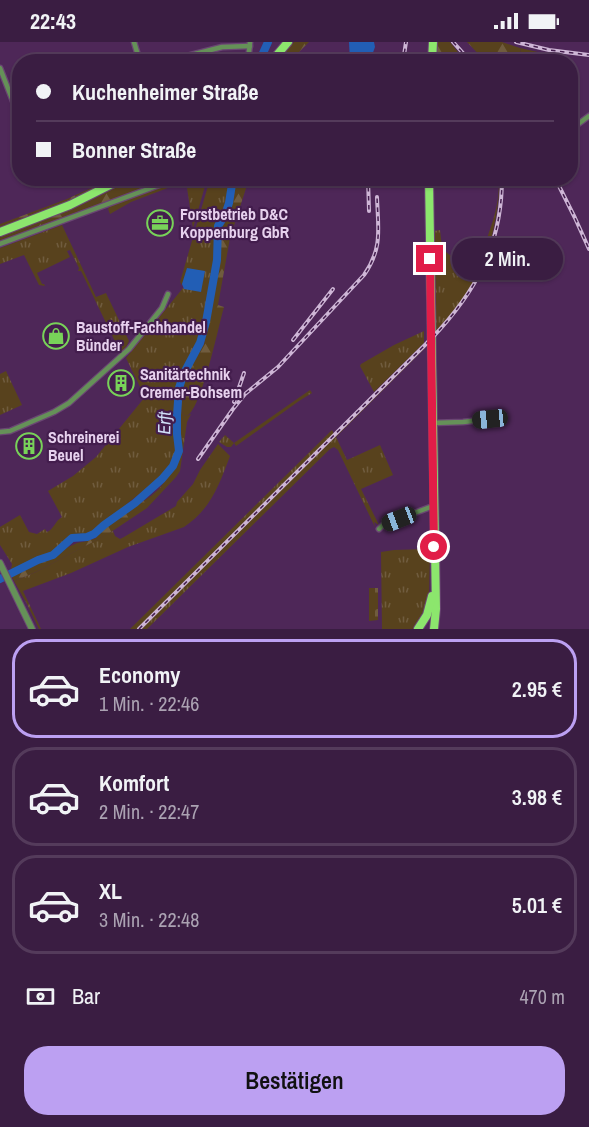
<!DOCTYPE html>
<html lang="de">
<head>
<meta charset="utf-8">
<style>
  body { margin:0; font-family:"Archivo Narrow",sans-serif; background:#452a4d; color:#f1f3f6; height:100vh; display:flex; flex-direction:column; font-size:22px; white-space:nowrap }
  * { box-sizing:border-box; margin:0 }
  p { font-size:20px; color:#aba2b2 }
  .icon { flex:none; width:33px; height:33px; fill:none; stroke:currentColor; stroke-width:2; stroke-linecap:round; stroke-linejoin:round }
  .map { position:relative; height:587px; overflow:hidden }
  .sheet { display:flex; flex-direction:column; background:#3a1d42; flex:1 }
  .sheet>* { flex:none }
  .banner { position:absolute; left:12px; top:12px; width:566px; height:132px; border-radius:24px; box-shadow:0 2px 4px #0004,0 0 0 2px #543b5b; display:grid; align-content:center; height:132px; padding:0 24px; background:#3a1d42 }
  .end { position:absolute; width:27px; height:27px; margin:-14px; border:8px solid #e11d48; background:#fff; box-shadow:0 0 0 3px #fff }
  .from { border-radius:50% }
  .bubble { position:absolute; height:42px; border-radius:21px; background:#3a1d42; box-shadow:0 2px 4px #0004,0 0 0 2px #543b5b; font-size:20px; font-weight:600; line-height:42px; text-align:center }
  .car { position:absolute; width:18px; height:36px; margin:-18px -9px; border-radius:8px; box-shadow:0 0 4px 2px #0007; background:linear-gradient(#222 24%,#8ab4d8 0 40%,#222 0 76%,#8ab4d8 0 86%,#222 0) }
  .banner b { display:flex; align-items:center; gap:21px; height:57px; font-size:22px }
  .banner b+b { border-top:2px solid #543b5b }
  .banner i { width:15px; height:15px; background:#f1f3f6 }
  ul { padding:10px 0 0; list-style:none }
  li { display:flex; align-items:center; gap:18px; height:99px; margin:0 12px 9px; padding:0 12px; border:3px solid #543b5b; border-radius:24px }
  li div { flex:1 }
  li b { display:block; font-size:22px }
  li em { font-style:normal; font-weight:600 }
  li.selected { border-color:#bca0f2 }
  li>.icon { width:54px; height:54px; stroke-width:1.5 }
  .pay { display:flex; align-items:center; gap:15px; height:66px; padding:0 24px; font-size:22px }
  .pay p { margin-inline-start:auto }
  .cta { display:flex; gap:12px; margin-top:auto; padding:12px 24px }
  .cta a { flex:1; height:69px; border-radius:24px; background:#bca0f2; color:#111; font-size:24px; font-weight:600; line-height:69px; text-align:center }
  .status { display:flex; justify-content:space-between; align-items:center; height:42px; padding:0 30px; background:#3a1d42; direction:ltr }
  .status svg { height:16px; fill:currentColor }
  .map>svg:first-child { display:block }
  .grass { fill:url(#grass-tufts) }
  .forest { fill:url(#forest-firs) }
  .cemetery { fill:url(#cemetery-stones) }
  .pitch { fill:#58421d }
  .water { fill:#225eb5 }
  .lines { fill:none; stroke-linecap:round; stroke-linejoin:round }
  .river { stroke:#225eb5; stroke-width:8 }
  .minor-casing { stroke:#6a4673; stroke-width:7 }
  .tertiary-casing { stroke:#6a4673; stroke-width:8 }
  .primary-casing { stroke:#6a4673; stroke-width:10 }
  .minor { stroke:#659158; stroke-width:4.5 }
  .tertiary { stroke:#659158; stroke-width:6 }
  .primary { stroke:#8ce66d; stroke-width:8 }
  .rail-casing { stroke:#ceb6d6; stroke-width:4 }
  .rail { stroke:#431d4d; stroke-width:1.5; stroke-dasharray:4.5; stroke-linecap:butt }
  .route { stroke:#e11d48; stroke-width:8 }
  .labels { text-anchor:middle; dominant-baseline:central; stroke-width:4.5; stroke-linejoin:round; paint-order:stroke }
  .poi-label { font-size:16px; font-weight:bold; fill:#e7d1ee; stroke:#431d4d; text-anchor:start }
  .water-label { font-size:18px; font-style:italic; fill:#d0dff7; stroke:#431d4d }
</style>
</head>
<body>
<div class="status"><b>22:43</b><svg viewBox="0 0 49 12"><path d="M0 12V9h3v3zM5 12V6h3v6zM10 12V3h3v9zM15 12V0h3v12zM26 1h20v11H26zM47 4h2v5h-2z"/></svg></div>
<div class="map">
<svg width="589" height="587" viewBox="0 0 589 587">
  <defs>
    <pattern id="grass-tufts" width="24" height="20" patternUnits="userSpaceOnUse" patternTransform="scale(1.5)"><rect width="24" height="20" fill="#58421d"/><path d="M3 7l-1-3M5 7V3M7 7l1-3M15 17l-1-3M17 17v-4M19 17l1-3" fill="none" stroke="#705c3e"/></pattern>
    <pattern id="forest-firs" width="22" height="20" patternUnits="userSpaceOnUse" patternTransform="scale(1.5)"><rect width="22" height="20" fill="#58421d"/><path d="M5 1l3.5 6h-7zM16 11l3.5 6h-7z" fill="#705c3e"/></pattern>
    <pattern id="cemetery-stones" width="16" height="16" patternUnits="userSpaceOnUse" patternTransform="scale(1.5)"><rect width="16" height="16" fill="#58421d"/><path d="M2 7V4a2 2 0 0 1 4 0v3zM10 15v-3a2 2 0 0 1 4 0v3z" fill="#705c3e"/></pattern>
  </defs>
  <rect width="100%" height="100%" fill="#4e2758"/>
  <g class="grass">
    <polygon points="184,136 207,137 193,186 186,139 131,160 110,172 108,167 111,163"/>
    <path d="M210,137H231L227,161L217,182L216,190L215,218L202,294L186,322L178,344L175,373L177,409L172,421L160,438L148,445L128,461L124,466L105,480L91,492L69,494L63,502L51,512L38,515L10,531L9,529L11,527L12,522L0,503V485L20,473L29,490L37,492L45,487L47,490C54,487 55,479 62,475L48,449L73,434L96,415L145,355L126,316L183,246L184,247L187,226L182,243L180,240Z"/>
    <path d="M499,137H500C498,183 486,230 457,267C449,276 442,283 434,291V214H441V210H434V189L440,188C441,195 441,202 444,207C453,222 473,214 484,205C493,179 499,165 499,137Z"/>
    <polygon points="62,183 96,255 106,251 129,299 126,305 121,312 81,229 78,229 79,226 70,208 67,209 70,215 37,231 42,242 44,242 45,244 39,243 24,213 0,222 0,206"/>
    <polygon points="424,289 424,301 374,350 360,324 361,322 394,303"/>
    <polygon points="427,303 425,306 336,395 347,418 380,403 393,433 361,447 379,483 374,480 375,485 338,408 334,405 330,407 147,587 140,587"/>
    <polygon points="6,329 22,363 0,373 0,332"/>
    <polygon points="310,348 312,351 299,359 236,404 234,401 231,405 227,405 219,400 225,393 234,401"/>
    <polygon points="179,365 184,373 187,374 191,372 187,380 180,429 176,435 168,435 175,423 180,409 178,396 180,381"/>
    <polygon points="332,388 334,392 138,587 130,587"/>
    <path d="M218,402L230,414C219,443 211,467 184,485L128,505L71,531L23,549L41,587H39L27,562L14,539L36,530L113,489L115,494L120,497L124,495L176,464L177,460L193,442L200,428Z"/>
    <polygon points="427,507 430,507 429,554 427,566 415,587 382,587 381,510 394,508"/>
  </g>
  <g class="forest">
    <polygon points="294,0 309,0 290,19 276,20"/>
    <polygon points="436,0 450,0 465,19 436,20"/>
    <polygon points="467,0 502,0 520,6 522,19 485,19"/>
    <polygon points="111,137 117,137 69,159 0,186 0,182 67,157"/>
    <polygon points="133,137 172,137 0,200 0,194 83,162"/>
    <path d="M235,137H249L230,196L218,263L224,265C218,286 202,365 187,374L184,373L179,365L180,346L184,334L190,321L204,302L210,271L219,218L221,183L229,170L231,162Z"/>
    <polygon points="168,435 176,435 147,466 108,492 36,530 14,539 11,534 32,525 41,519 52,516 62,508 77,501 87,499 96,496 101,487 151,454 159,447"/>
  </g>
  <polygon class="cemetery" points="369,546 378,546 378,578 369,579"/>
  <polygon class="pitch" points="520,6 542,11 567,15 569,19 522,19"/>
  <g class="water">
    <polygon points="349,0 374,0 375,5 370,19 350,19"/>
    <polygon points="187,226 205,229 201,250 184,247 182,242"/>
  </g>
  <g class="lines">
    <g class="river">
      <polyline points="259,20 268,0"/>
      <polyline points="0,537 38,518 53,513 72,496 87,495 94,492 104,483 135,461 162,437 173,424 179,409 177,392 177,373 179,346 184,331 200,301 206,280 217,218 218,184 225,173 229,161 233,136"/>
    </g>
    <g class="minor-casing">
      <g id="minor">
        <polyline points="134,0 140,20"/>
        <polyline points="164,20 222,5 250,4"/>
        <polyline points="248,20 250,0"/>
        <polyline points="0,26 20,77"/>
        <polyline points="570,88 589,74"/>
        <polyline points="0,202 178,136"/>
        <polyline points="432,381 463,380 490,377"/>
        <polyline points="0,390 10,389 54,370 69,361 129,307 162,266 168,252"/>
        <polyline points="379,487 383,483 433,464"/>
      </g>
    </g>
    <g class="tertiary-casing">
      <polyline id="tertiary" points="0,521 32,587"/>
    </g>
    <g class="primary-casing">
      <g id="primary">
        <polyline points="271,20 288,0"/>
        <polyline points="432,20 433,0"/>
        <polyline points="429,136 436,567 434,587"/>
        <polyline points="0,190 70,163 124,136"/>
        <polyline points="418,587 427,573 432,554"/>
      </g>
    </g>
    <use href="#minor" class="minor"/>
    <use href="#tertiary" class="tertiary"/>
    <use href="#primary" class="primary"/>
    <g class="rail-casing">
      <g id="rail">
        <polyline points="453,0 471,20"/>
        <polyline points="516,0 549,8 589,13"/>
        <polyline points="403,20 406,0"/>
        <polyline points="368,136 369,169"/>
        <polyline points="555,136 575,176 589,207"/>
        <polyline points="293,298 333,247"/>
        <polyline points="234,360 244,331"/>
        <path d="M198,417L233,367L245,352L278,325L364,233C383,206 378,186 377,155"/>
        <path d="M139,587L431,297C476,250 502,203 502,136"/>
      </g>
    </g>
    <use href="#rail" class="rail"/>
  </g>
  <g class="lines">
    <polyline class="route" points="430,217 434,505"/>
  </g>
  <defs>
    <g id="office-ring" transform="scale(1.35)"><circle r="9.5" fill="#431d4d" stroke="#78d259" stroke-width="1.5"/><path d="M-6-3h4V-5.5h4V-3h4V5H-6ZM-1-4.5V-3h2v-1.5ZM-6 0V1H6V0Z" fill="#78d259"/></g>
    <g id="shop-ring" transform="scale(1.35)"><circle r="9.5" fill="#431d4d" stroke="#78d259" stroke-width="1.5"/><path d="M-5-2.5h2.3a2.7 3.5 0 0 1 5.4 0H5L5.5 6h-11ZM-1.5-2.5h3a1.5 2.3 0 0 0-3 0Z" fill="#78d259"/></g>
    <g id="building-ring" transform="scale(1.35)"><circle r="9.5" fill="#431d4d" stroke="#78d259" stroke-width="1.5"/><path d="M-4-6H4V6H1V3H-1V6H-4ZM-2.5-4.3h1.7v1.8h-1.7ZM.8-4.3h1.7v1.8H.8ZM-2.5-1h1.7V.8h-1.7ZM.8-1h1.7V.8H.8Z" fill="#78d259"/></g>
  </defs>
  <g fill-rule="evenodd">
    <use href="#office-ring" x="160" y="181"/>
    <use href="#shop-ring" x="56" y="294"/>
    <use href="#building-ring" x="121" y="341"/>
    <use href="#building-ring" x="29" y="404"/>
  </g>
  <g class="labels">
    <g class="poi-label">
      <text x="180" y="172">Forstbetrieb D&amp;C<tspan x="180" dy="18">Koppenburg GbR</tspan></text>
      <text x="76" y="285">Baustoff-Fachhandel<tspan x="76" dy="18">Bünder</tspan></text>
      <text x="140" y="332">Sanitärtechnik<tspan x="140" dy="18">Cremer-Bohsem</tspan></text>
      <text x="48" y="395">Schreinerei<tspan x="48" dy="18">Beuel</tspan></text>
    </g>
    <g class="water-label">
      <text transform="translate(164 381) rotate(-89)">Erft</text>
    </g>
  </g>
</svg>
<i class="end from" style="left:434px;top:505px"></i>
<i class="end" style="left:430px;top:217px"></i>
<div class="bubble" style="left:452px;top:196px;width:111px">2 Min.</div>
<i class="car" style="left:490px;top:377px;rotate:264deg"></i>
<i class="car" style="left:399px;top:477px;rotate:249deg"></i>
<div class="banner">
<b><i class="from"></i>Kuchenheimer Straße</b>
<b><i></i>Bonner Straße</b>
</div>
</div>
<section class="sheet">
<ul>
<li class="selected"><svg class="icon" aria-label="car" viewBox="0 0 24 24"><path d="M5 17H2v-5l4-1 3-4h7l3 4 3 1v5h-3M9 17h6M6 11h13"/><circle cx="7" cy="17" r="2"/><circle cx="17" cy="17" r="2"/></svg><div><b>Economy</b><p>1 Min. · 22:46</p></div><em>2.95 €</em></li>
<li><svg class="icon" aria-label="car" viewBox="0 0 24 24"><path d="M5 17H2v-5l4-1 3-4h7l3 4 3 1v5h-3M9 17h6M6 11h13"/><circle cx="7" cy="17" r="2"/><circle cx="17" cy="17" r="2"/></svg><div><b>Komfort</b><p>2 Min. · 22:47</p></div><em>3.98 €</em></li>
<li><svg class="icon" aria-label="car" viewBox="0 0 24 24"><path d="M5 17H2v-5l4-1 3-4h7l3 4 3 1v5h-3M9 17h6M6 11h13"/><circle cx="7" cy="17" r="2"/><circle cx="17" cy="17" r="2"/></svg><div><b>XL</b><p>3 Min. · 22:48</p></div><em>5.01 €</em></li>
</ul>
<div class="pay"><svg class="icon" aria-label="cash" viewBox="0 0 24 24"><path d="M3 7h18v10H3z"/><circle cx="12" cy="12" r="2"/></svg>Bar<p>470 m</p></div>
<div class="cta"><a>Bestätigen</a></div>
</section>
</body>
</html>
